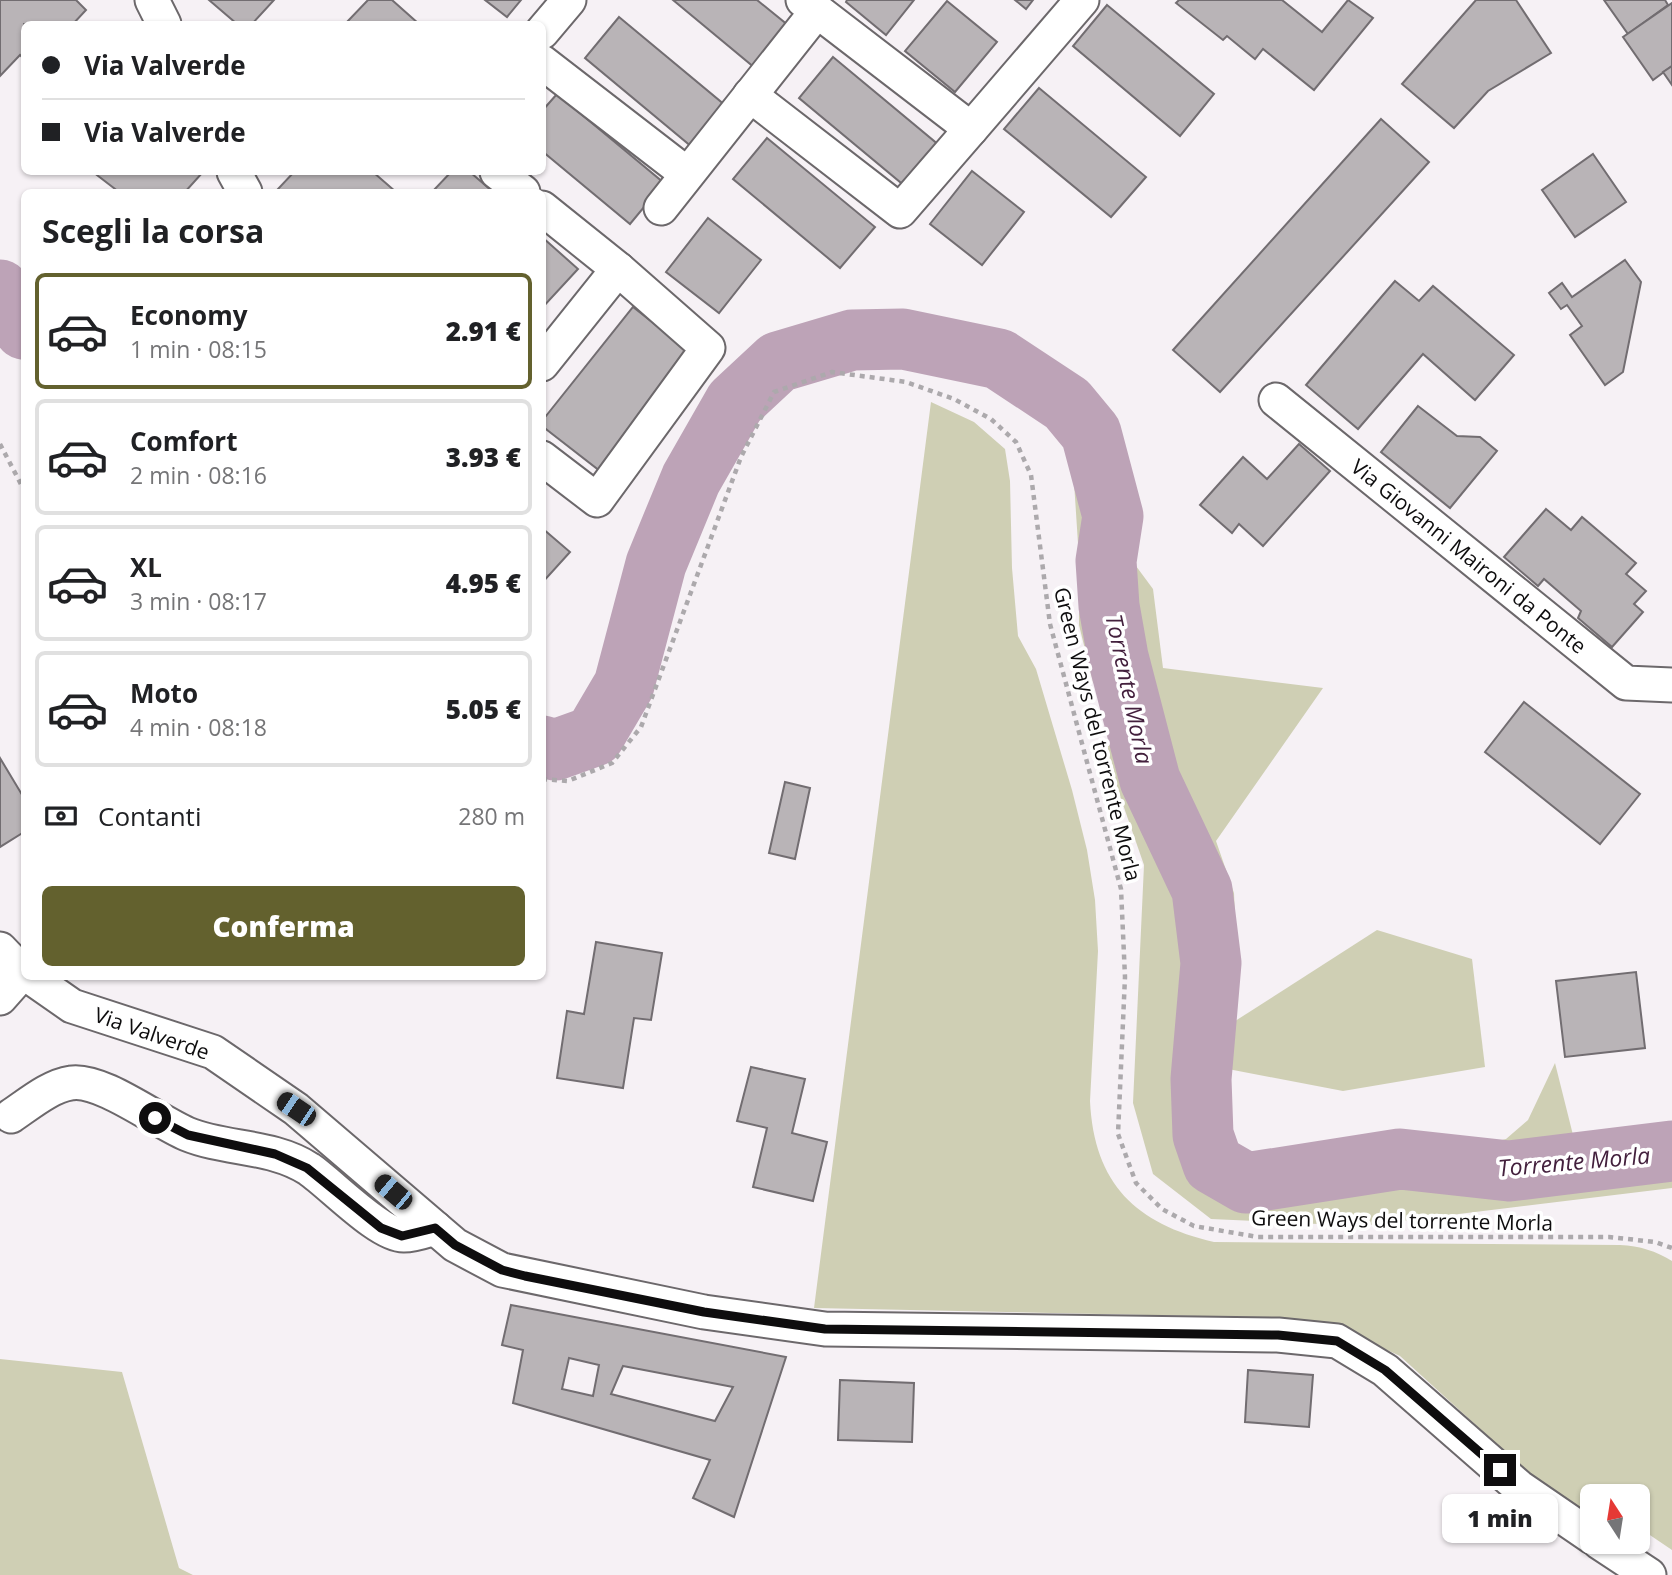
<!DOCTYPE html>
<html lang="it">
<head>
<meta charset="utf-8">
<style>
  body { margin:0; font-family:"Open Sans",sans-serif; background:#f6f6f6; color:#202124; height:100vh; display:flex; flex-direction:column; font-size:26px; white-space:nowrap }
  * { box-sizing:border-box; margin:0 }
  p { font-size:23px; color:#757577 }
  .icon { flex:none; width:38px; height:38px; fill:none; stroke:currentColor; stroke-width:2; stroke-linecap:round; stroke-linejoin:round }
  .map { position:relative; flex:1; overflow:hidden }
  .panel { position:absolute; left:21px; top:189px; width:525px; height:791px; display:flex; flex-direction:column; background:#fff; border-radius:10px; box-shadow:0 2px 5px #0004 }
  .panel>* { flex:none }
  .guide { position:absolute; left:21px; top:21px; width:525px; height:154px; border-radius:10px; box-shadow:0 2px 5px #0004; display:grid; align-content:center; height:154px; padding:0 21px; background:#fff }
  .needle { width:46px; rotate:348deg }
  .tools { position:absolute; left:1580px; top:1484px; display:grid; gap:14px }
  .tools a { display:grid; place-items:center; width:70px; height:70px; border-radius:10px; background:#fff; box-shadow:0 2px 5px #0004; font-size:35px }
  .end { position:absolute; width:32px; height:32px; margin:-16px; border:9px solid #0e0d0e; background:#fff; box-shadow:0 0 0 4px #fff }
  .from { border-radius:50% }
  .bubble { position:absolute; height:49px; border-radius:10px; background:#fff; box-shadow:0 2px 5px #0004; font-size:23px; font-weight:800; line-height:49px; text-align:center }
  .car { position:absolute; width:21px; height:42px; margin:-21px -10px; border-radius:9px; box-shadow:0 0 5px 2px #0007; background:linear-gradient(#222 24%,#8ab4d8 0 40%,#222 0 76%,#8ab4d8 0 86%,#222 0) }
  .guide b { display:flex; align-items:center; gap:24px; height:66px; font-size:26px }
  .guide b+b { border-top:2px solid #e0e0e0 }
  .guide i { width:18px; height:18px; background:#202124 }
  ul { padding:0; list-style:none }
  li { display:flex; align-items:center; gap:21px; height:116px; margin:0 14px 10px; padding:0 7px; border:4px solid #e0e0e0; border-radius:10px }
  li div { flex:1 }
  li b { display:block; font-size:26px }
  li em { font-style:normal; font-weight:800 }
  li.current { border-color:#63612e }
  li>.icon { width:63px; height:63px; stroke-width:1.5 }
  h2 { padding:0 21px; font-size:32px; line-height:84px }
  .pay { display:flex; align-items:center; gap:18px; height:77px; padding:0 21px; font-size:26px }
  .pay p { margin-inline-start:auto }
  .action { display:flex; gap:14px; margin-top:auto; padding:14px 21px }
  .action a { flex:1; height:80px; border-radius:10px; background:#63612e; color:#fff; font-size:28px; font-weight:800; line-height:80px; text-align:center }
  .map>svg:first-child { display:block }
  .green { fill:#cfcfb4 }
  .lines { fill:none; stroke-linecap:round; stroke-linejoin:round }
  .river { stroke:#bda3b7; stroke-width:61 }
  .building { fill:#b9b4b7; stroke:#726d71; stroke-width:2; fill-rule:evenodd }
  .minor-casing { stroke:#6c686b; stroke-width:37 }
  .path { stroke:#aca9ac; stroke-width:4.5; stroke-dasharray:5 5; stroke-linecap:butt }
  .minor { stroke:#fff; stroke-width:33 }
  .route { stroke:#0e0d0e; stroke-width:9 }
  .labels { text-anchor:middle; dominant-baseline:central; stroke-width:7; stroke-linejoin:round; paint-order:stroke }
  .street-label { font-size:21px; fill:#0e0d0e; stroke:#fff }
  .water-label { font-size:23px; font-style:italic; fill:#43203d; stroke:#fff }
</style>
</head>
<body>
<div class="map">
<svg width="1672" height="1575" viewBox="0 0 1672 1575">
  <rect width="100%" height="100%" fill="#f6f1f5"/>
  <g class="green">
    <path d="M931,402L974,422L1005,449L1010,481L1012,568L1018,636L1036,669L1072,790L1087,850L1095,900L1098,951L1090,1101C1094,1184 1136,1224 1214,1242L1620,1245C1640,1246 1656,1251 1672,1261V1550L1638,1527V1496H1592V1513L1568,1509L1400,1356L1337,1327L1244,1317L814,1308Z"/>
    <polygon points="1074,482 1153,589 1163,668 1323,688 1216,841 1234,893 1237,964 1188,1063 1191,1129 1201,1169 1215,1182 1231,1189 1268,1188 1290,1183 1319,1163 1378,1152 1445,1155 1506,1139 1528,1120 1555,1063 1574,1139 1672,1130 1672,1188 1361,1226 1211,1219 1153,1174 1133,1103 1144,865 1104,750 1114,723 1093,682 1079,625 1079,559"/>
    <polygon points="1377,930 1472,959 1485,1067 1343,1091 1228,1069 1229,1025"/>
    <polygon points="0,1359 122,1372 179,1568 193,1575 0,1575"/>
  </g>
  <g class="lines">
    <g class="river">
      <polyline points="0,290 24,329"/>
      <polyline points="542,746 555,750 594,736 624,685 656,564 691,479 735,402 778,362 852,340 903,339 999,359 1067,404 1091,433 1113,516 1106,561 1109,606 1118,657 1150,780 1202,890 1211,963 1201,1079 1203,1135 1213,1164 1246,1183 1400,1159 1509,1171 1672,1151"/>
    </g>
  </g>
  <g class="building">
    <polygon points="0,0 76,0 86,10 73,24 24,24 24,59 20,55 0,76"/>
    <polygon points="209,0 274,0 252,24 237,24"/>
    <polygon points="368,0 392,0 419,24 345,24"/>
    <polygon points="485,0 521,0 507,17"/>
    <polygon points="673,0 757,0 789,26 755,68"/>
    <polygon points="847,0 914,0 886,35 846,2"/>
    <polygon points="1015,0 1033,0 1026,9"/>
    <polygon points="1179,0 1282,0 1322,32 1348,0 1373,18 1314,90 1263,49 1255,59 1227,36 1223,40 1176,3"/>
    <polygon points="1476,0 1516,0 1551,53 1488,91 1454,128 1402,84"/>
    <polygon points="1604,0 1665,0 1668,5 1628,34"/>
    <polygon points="947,1 997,42 955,92 905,51"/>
    <polygon points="1672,3 1672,66 1653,80 1623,37"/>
    <polygon points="1107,5 1214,94 1180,136 1073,46"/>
    <polygon points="619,17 726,106 692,147 585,58"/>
    <polygon points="833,57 940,146 906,187 799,98"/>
    <polygon points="1672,66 1672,85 1663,72"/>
    <polygon points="1039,88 1146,177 1111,217 1004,129"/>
    <polygon points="557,94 664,183 630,224 542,151 542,111"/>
    <polygon points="1381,119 1429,162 1220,392 1173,350"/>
    <polygon points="767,138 875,227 840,268 733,179"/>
    <polygon points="1593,154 1626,202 1575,237 1542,190"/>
    <polygon points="972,171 1024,212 982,265 930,224"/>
    <polygon points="93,172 203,172 185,192 119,192"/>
    <polygon points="294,172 373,172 396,192 280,192 277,190"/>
    <polygon points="451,172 470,172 493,192 432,192"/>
    <polygon points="708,218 761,260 719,313 666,272"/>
    <polygon points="542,237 578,269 542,308"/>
    <polygon points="1625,260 1641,282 1623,372 1605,385 1570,335 1582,326 1567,305 1561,309 1549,293 1562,283 1572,297"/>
    <polygon points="1395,281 1419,301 1433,286 1514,355 1475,400 1423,354 1358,429 1306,385"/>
    <polygon points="633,307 693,354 600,471 542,426 542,421"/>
    <polygon points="1418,406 1457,436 1480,437 1497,451 1450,508 1381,452"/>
    <polygon points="1299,444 1330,471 1263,546 1239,524 1232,533 1200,505 1243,457 1267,479"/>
    <polygon points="1546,509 1571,530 1582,517 1636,563 1626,574 1646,591 1634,604 1643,612 1612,647 1578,618 1581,611 1544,579 1538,586 1504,557"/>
    <polygon points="542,528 570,552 542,583"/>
    <polygon points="1524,702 1640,794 1600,844 1485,752"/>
    <polygon points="0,758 24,798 24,832 0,847"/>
    <polygon points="785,782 810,788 795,859 769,853"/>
    <polygon points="596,942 662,953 651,1020 634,1018 623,1088 557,1078 567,1011 584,1014"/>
    <polygon points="1636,972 1645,1048 1565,1057 1556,981"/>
    <polygon points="751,1067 805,1079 792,1133 827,1142 813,1201 753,1187 767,1128 737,1121"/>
    <path d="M511,1305L786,1357L734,1517L693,1498L710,1460L513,1403L523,1350L502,1345ZM569,1358L599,1365L593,1396L562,1389ZM623,1366L733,1387L715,1421L611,1394Z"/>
    <polygon points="1248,1370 1313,1375 1309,1427 1245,1422"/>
    <polygon points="840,1380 914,1383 912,1442 838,1440"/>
  </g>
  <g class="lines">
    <g class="minor-casing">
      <g id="minor">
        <polyline points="152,0 164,24"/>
        <polyline points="542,32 569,0"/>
        <polyline points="542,62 687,174"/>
        <polyline points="750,95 900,211 971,129 803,0"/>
        <polyline points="971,129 1082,0"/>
        <polyline points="234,172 245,192"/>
        <polyline points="497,172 523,192"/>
        <polyline points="542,208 618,269 708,348 597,500 542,458"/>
        <polyline points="661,208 817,11"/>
        <polyline points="542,364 618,269"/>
        <polyline points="1276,400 1626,683 1672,685"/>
        <polyline points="0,949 24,974"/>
        <polyline points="29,976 72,1006 213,1052 296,1109 455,1245 502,1270 704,1312 825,1329 1278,1335 1337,1341 1385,1370 1519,1487 1592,1537"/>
        <polyline points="0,998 23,972"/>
        <path d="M11,1116C29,1104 50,1086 71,1083C101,1078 158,1122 187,1134C226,1150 272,1145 309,1169C331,1184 380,1236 404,1235C414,1235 425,1231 435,1228"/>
        <polyline points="1599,1542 1649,1575"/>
      </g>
    </g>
    <g class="path">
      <polyline points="0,444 24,490"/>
      <polyline points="542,779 568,781 612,763 641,727 741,457 774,392 832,372 906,382 954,399 991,419 1016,442 1031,475 1050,624 1121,889 1125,977 1118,1134 1136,1183 1162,1209 1194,1226 1258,1237 1609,1237 1655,1242 1672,1248"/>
    </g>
    <use href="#minor" class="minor"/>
  </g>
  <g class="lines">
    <polyline class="route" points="155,1118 188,1135 275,1154 307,1168 381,1228 402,1236 435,1228 455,1245 502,1270 525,1276 704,1312 825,1329 1278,1335 1337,1341 1385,1370 1500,1470"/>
  </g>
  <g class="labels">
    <g class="street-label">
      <text transform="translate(1469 556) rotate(39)">Via Giovanni Maironi da Ponte</text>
      <text transform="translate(1098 734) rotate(76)">Green Ways del torrente Morla</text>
      <text transform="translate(152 1033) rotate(19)">Via Valverde</text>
      <text transform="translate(1402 1220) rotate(1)">Green Ways del torrente Morla</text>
    </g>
    <g class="water-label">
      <text transform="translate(1130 689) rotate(78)">Torrente Morla</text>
      <text transform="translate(1574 1161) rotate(-5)">Torrente Morla</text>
    </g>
  </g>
</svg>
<div class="tools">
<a><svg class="needle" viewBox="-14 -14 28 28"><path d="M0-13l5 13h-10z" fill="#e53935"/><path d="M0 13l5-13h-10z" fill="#757577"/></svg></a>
</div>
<i class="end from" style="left:155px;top:1118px"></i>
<i class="end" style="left:1500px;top:1470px"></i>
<div class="bubble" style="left:1442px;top:1494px;width:116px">1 min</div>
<i class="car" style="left:296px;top:1109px;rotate:304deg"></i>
<i class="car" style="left:393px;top:1192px;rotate:310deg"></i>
<div class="guide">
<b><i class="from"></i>Via Valverde</b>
<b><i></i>Via Valverde</b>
</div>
<section class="panel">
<h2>Scegli la corsa</h2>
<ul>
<li class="current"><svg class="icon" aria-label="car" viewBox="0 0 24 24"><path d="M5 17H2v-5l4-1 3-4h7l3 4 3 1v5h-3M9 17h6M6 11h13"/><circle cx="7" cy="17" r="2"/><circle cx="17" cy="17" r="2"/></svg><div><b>Economy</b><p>1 min · 08:15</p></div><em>2.91 €</em></li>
<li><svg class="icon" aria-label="car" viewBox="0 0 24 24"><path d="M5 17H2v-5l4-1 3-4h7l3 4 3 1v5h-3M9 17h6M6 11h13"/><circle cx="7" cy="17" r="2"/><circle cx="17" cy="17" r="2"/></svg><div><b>Comfort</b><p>2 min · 08:16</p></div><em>3.93 €</em></li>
<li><svg class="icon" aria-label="car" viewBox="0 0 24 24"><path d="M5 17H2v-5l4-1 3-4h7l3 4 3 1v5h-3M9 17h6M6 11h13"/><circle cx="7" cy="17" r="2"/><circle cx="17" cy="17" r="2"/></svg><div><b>XL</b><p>3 min · 08:17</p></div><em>4.95 €</em></li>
<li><svg class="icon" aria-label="car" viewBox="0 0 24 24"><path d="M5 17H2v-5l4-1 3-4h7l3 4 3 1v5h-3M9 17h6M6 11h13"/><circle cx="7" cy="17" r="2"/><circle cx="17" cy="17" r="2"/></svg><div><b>Moto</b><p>4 min · 08:18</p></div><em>5.05 €</em></li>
</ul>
<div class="pay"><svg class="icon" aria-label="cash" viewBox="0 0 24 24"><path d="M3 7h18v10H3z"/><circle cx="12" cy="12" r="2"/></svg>Contanti<p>280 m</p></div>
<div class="action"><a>Conferma</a></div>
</section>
</div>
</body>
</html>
